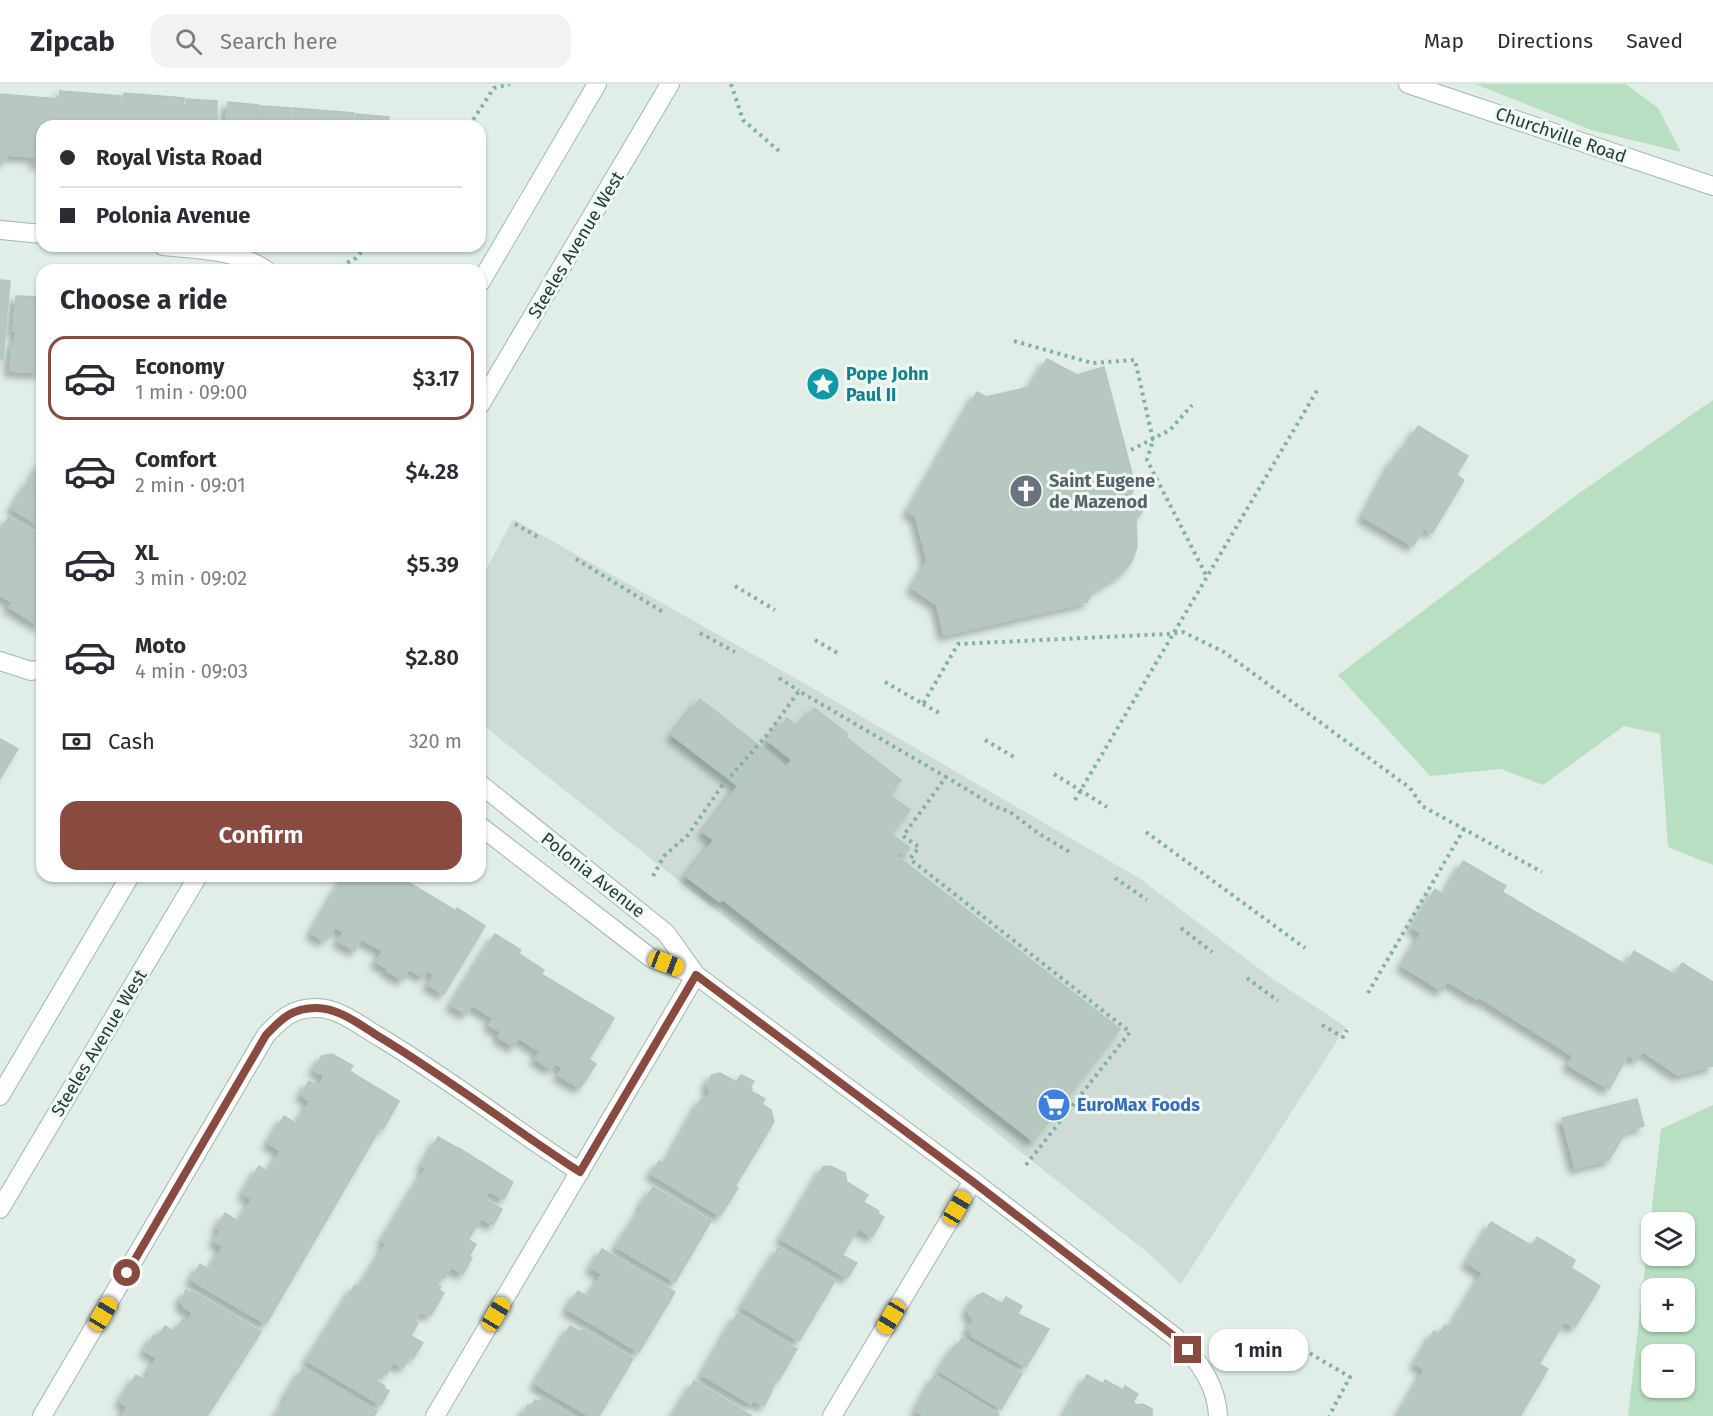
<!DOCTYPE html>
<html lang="en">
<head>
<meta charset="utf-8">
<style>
  body { margin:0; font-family:"Fira Sans",sans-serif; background:#f2f2f3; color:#2b2b33; height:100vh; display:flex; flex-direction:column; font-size:22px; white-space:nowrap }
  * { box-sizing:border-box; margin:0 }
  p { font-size:20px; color:#7c7c81 }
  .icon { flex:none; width:33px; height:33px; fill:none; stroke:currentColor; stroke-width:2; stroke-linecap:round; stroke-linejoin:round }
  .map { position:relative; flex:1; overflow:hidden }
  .sheet { position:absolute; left:36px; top:180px; width:450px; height:618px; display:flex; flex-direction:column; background:#fff; border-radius:18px; box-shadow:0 2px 4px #0004 }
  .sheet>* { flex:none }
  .guide { position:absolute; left:36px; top:36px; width:450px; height:132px; border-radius:18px; box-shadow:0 2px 4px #0004; display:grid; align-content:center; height:132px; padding:0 24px; background:#fff }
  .fabs { position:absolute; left:1641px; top:1128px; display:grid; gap:12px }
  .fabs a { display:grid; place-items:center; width:54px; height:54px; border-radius:12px; background:#fff; box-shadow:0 2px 4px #0004; font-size:30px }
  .end { position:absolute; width:27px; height:27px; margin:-14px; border:8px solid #894b40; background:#fff; box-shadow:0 0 0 3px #fff }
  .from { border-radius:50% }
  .bubble { position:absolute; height:42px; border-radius:18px; background:#fff; box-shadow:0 2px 4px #0004; font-size:20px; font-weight:600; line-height:42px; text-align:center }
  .car { position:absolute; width:18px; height:36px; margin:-18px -9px; border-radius:8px; box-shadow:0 0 4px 2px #0007; background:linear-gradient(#f5c518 24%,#345 0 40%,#f5c518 0 76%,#345 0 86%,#f5c518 0) }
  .guide b { display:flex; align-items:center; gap:21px; height:57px; font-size:22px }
  .guide b+b { border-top:2px solid #e1e1e2 }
  .guide i { width:15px; height:15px; background:#2b2b33 }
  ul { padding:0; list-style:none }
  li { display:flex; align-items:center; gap:18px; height:84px; margin:0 12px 9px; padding:0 12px; border:3px solid transparent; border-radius:18px }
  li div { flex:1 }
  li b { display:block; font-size:22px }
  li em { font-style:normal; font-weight:600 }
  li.current { border-color:#894b40 }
  li>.icon { width:54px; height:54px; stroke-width:1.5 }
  h2 { padding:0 24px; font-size:27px; line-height:72px }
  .pay { display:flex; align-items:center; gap:15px; height:66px; padding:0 24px; font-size:22px }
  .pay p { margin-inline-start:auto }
  .action { display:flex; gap:12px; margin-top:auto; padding:12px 24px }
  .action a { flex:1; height:69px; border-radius:18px; background:#894b40; color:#fff; font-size:24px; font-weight:600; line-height:69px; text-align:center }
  header { display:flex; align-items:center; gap:36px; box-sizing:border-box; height:84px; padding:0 30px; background:#fff; border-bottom:2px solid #e1e1e2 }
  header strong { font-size:28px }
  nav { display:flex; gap:33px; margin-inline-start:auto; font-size:21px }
  .search { width:420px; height:54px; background:#f2f2f3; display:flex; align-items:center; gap:15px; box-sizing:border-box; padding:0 21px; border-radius:18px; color:#7c7c81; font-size:22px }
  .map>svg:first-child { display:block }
  .built { fill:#cfdcd6 }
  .green { fill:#b8dfc1; fill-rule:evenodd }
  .building { fill:#b6c8c0; stroke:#b3c7be; stroke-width:1.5; filter:url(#shadow) }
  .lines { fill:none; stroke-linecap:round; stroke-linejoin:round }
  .minor-casing { stroke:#a3b5ae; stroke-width:20 }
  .tertiary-casing { stroke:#a3b5ae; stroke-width:20 }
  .secondary-casing { stroke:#9eb9af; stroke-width:20 }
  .path { stroke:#7fb3a0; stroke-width:4; stroke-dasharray:3 4.5; stroke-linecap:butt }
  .minor { stroke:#fff; stroke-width:18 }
  .tertiary { stroke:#fff; stroke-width:18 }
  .secondary { stroke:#fff; stroke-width:18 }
  .route { stroke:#894b40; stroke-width:8 }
  .labels { text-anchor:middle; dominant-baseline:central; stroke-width:6; stroke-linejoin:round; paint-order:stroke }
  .street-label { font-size:18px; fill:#203f35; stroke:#f1f9f5 }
  .culture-label { font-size:18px; font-weight:bold; fill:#0d838f; stroke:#f1f9f5; text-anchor:start }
  .worship-label { font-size:18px; font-weight:bold; fill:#5b616d; stroke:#f1f9f5; text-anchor:start }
  .shop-label { font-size:18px; font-weight:bold; fill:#366cbe; stroke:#f1f9f5; text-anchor:start }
</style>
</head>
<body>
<header>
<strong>Zipcab</strong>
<div class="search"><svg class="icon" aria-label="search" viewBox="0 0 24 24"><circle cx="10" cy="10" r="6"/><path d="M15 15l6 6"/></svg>Search here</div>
<nav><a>Map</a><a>Directions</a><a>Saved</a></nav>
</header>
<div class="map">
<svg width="1713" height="1332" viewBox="0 0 1713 1332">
  <defs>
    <filter id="shadow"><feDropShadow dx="-5.5" dy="5.5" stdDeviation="3" flood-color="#0004"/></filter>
  </defs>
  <rect width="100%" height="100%" fill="#e1ede7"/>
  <polygon class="built" points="513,435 795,594 1139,794 1273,895 1346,943 1181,1200 1148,1169 480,639 480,497"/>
  <g class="green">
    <polygon points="1475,0 1626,0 1658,24 1681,68 1591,46"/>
    <polygon points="1713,316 1713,781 1668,763 1660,650 1624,642 1543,701 1501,685 1430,692 1338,591 1578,410"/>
    <path d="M1713,1021V1332H1628L1661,1045ZM1684,1138V1172H1652V1138ZM1652,1204H1684V1238H1652ZM1652,1270H1684V1304H1652Z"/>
  </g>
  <g class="building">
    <polygon points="60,7 121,12 119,27 121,28 124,9 184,14 183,22 186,22 186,15 217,17 217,42 42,42 42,80 36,80 36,73 7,71 6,77 0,76 0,10 59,15"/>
    <polygon points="228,18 259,21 258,42 225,42"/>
    <polygon points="261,22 291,24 289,42 260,42"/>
    <polygon points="293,24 354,29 353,42 292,42"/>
    <polygon points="356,30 389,33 388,42 355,42"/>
    <polygon points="0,196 10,197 3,275 0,275"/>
    <polygon points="16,212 42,213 42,289 10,287 12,259 15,259 16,247 13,247"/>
    <polygon points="1047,275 1077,291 1104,283 1135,401 1130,413 1145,424 1136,435 1137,463 1131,479 1121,490 1093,507 1087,518 944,551 937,521 912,504 927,477 916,433 908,428 977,308 986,313 1030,303"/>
    <polygon points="1418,342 1468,372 1456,391 1464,396 1432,449 1424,444 1413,462 1363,433 1394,374 1396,375 1405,360 1407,361"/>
    <polygon points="42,376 42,400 32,394"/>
    <polygon points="29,396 42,404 42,443 12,425"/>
    <polygon points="9,433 42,453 41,543 9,523 12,518 0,511 0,470 19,482 21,480 0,468 0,447"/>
    <polygon points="700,615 786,683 792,676 768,657 787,634 799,643 814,624 848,650 846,653 901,696 890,711 910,726 891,750 910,764 904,771 900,768 897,772 1120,945 1033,1057 722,815 720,818 686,792 714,756 703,748 738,702 672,651"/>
    <polygon points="0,655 18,665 0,694"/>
    <polygon points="1463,777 1506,802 1502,808 1626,881 1634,867 1675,891 1682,879 1713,898 1713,982 1678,991 1642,967 1637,976 1628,971 1609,1005 1568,981 1573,972 1479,913 1477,915 1447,897 1442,907 1402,882 1421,849 1412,844 1435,805 1444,811"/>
    <polygon points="344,792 398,792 456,827 457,824 485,842 444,910 428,901 434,891 427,886 423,893 409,885 403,896 387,887 388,885 376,878 383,867 361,855 355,867 338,857 344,848 335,843 330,853 327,852 324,857 311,849"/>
    <polygon points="495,850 521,866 519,870 544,886 541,890 614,934 589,975 596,980 580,1004 558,991 563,984 555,979 551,985 535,975 540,968 519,954 514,963 498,953 501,948 489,941 493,934 472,921 466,930 451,921"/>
    <polygon points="332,970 353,982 349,987 399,1017 383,1045 380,1044 266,1240 191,1196 200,1180 209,1186 223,1163 214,1157 221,1146 217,1144 225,1129 239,1138 252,1115 243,1110 259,1082 268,1088 281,1067 268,1059 284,1032 297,1040 310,1017 301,1011 309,997 319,1003 324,992 314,986 322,972"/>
    <polygon points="720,989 736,998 741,991 754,997 750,1004 752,1005 751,1007 765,1015 762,1020 771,1026 774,1038 735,1102 738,1104 720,1132 651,1090 659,1077 665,1080 701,1015 705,1017 710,1008 707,1001 712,991"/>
    <polygon points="1637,1015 1644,1042 1626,1047 1609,1076 1575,1084 1562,1034"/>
    <polygon points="438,1053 459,1065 459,1064 513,1098 504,1115 489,1107 484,1115 502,1125 493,1141 481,1134 468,1156 476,1160 469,1172 472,1174 463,1190 451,1183 445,1194 442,1193 437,1201 441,1203 439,1206 444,1209 431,1231 426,1228 425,1231 420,1228 415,1237 418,1239 411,1252 423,1259 413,1274 410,1272 403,1284 393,1278 386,1291 381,1288 376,1296 385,1302 384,1304 389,1307 381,1321 307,1277 355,1201 360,1204 386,1160 382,1157 426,1084 422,1082"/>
    <polygon points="830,1082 845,1089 847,1098 868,1111 863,1118 879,1127 878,1130 884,1133 872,1153 858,1144 842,1171 857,1179 847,1194 781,1155 823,1083"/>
    <polygon points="653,1103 711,1137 675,1198 616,1163 643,1123 641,1122"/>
    <polygon points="1491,1138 1532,1162 1537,1153 1575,1176 1571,1184 1600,1202 1575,1243 1564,1238 1539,1280 1548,1285 1520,1332 1398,1332 1425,1286 1415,1280 1434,1247 1439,1250 1445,1241 1450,1244 1483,1189 1467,1179"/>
    <polygon points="779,1163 835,1197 799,1257 742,1223"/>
    <polygon points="602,1165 675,1208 639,1268 567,1225 578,1207 588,1213 602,1190 591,1184"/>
    <polygon points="186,1206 191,1209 192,1207 261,1248 207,1332 122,1332 127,1323 120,1317 136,1291 146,1297 151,1288 149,1287 157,1274 145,1267 154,1251 158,1253 165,1242 175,1248 183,1235 187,1238 193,1229 183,1223 184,1221 180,1218"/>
    <polygon points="983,1209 1002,1220 1006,1213 1022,1222 1018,1230 1049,1245 1026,1283 970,1251 972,1248 968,1246 974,1235 970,1232 968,1225 976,1212"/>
    <polygon points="737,1230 797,1265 778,1297 776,1296 771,1306 772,1307 764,1322 753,1316 751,1320 702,1291"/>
    <polygon points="570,1242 581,1248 583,1245 633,1275 599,1332 589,1332 535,1300"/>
    <polygon points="962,1254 1022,1290 1001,1325 939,1287 955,1261 957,1263"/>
    <polygon points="303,1284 377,1327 374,1332 276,1332 288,1313 286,1312"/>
    <polygon points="1087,1291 1103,1300 1105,1296 1123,1306 1125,1302 1138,1310 1133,1318 1137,1321 1143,1320 1152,1325 1152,1332 1064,1332"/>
    <polygon points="934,1292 940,1294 999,1330 998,1332 924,1332 916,1327"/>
    <polygon points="694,1297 752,1332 673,1332"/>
    <polygon points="542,1314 573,1332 522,1332 528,1321 531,1322 535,1316 539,1318"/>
  </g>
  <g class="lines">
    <g class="minor-casing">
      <g id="minor">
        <polyline points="0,146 42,150"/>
        <path d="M163,162C197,165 237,166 266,186"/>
        <polyline points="0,577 31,587 42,585"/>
        <polyline points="480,700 666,849 696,891"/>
        <path d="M480,742L651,874L696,891L973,1097L1175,1253C1196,1273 1217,1301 1218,1332"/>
        <path d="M42,1332L266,951C281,935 292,924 316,924C339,924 359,941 378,952C448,994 512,1044 580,1088"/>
        <polyline points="435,1332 696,891"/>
        <polyline points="832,1332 973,1097"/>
      </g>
    </g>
    <g class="tertiary-casing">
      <polyline id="tertiary" points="1408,0 1713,102"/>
    </g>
    <g class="secondary-casing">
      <g id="secondary">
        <polyline points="480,199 597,0"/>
        <polyline points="480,321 670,0"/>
        <polyline points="0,1012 130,792"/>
        <polyline points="0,1125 198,792"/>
      </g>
    </g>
    <g class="path">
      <polyline points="731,0 743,36 779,67"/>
      <polyline points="469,42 494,4 510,0"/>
      <polyline points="334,186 356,174 366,162"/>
      <polyline points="1014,257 1092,279 1135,276 1153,356 1147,376 1207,493"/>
      <polyline points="1131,366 1170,346 1192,321"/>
      <polyline points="515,440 540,454"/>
      <polyline points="576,475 663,528"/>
      <polyline points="735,502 775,526"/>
      <polyline points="700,549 735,568"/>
      <polyline points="815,556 839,570"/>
      <polyline points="779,594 799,607"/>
      <polyline points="885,598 923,620 958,560 1168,550 1183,548 1224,568 1410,704 1422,722 1542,788"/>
      <polyline points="923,620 941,630"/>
      <polyline points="985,656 1014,673"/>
      <polyline points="1054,690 1107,723"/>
      <polyline points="1075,716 1318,305"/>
      <polyline points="1146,748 1305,864"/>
      <polyline points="653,792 664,772 688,751 721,703 767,651 799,607 946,693"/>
      <polyline points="1115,794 1147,816"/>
      <polyline points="1181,844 1212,868"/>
      <polyline points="1247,894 1278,917"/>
      <polyline points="1368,909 1464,745"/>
      <polyline points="1322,941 1343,953 1347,946"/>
      <polyline points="1026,1081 1130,948 910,775 919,763 903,752 946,693 996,723 1010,728 1038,749 1073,770"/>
      <polyline points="1228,1269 1279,1251 1350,1293 1329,1332"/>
    </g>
    <use href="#minor" class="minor"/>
    <use href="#tertiary" class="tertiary"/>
    <use href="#secondary" class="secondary"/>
  </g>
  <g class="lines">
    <path class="route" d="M127,1189L266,951C281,935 292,924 316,924C339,924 359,940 378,952C448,994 512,1044 580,1088L696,891L972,1097L1175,1253L1188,1266"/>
  </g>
  <defs>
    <g id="sight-disc" transform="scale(1.725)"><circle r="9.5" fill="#0f9aa8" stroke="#f1f9f5"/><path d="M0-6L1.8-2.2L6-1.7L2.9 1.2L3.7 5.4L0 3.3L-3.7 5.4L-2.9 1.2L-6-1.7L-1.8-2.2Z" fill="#fff"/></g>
    <g id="church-disc" transform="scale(1.725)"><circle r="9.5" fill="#6b7280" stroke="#f1f9f5"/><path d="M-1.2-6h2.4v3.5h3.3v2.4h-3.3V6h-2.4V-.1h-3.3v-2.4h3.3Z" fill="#fff"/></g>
    <g id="supermarket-disc" transform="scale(1.725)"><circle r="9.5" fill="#3f7fe0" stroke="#f1f9f5"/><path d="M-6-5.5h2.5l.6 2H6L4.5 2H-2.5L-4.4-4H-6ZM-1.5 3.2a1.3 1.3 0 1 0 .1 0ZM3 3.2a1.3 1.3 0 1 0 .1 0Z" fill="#fff"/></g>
  </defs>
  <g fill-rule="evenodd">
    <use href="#sight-disc" x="823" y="300"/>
    <use href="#church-disc" x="1026" y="407"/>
    <use href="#supermarket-disc" x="1054" y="1021"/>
  </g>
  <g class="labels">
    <g class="street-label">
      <text transform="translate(1561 51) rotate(19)">Churchville Road</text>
      <text transform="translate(576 161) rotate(-59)">Steeles Avenue West</text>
      <text transform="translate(593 791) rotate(38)">Polonia Avenue</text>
      <text transform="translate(99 959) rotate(-59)">Steeles Avenue West</text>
    </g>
    <g class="culture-label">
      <text x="846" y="290">Pope John<tspan x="846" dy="21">Paul II</tspan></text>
    </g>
    <g class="worship-label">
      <text x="1049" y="397">Saint Eugene<tspan x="1049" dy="21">de Mazenod</tspan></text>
    </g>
    <g class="shop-label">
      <text x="1077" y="1021">EuroMax Foods</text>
    </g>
  </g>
</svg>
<div class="fabs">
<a><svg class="icon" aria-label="layers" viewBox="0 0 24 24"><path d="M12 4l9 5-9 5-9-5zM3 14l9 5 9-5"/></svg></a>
<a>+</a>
<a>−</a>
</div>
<i class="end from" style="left:127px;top:1189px"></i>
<i class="end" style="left:1188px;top:1266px"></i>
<div class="bubble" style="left:1209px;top:1245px;width:99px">1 min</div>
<i class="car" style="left:666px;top:879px;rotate:111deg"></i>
<i class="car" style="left:957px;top:1124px;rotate:30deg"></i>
<i class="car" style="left:103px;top:1230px;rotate:31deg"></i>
<i class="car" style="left:496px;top:1230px;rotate:31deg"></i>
<i class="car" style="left:891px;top:1233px;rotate:211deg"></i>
<div class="guide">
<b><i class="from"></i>Royal Vista Road</b>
<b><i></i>Polonia Avenue</b>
</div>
<section class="sheet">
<h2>Choose a ride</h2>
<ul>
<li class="current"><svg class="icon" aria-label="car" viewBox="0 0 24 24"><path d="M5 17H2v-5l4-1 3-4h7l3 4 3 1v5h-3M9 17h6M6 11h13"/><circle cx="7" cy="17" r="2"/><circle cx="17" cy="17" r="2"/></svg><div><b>Economy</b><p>1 min · 09:00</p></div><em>$3.17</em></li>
<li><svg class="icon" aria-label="car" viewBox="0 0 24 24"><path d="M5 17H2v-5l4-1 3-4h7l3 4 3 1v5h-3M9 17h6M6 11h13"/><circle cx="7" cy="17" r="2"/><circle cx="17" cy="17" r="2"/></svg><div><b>Comfort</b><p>2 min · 09:01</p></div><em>$4.28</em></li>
<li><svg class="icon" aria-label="car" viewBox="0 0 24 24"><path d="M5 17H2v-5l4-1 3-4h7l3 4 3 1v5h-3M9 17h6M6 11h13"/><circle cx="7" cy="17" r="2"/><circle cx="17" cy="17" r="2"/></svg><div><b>XL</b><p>3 min · 09:02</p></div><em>$5.39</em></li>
<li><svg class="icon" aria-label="car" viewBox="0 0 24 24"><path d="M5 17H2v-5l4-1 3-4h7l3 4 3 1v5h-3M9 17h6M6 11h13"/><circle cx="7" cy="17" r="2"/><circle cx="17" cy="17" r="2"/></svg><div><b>Moto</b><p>4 min · 09:03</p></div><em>$2.80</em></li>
</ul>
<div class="pay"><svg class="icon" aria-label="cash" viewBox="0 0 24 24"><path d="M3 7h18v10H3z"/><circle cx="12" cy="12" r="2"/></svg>Cash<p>320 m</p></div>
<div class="action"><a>Confirm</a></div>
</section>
</div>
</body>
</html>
